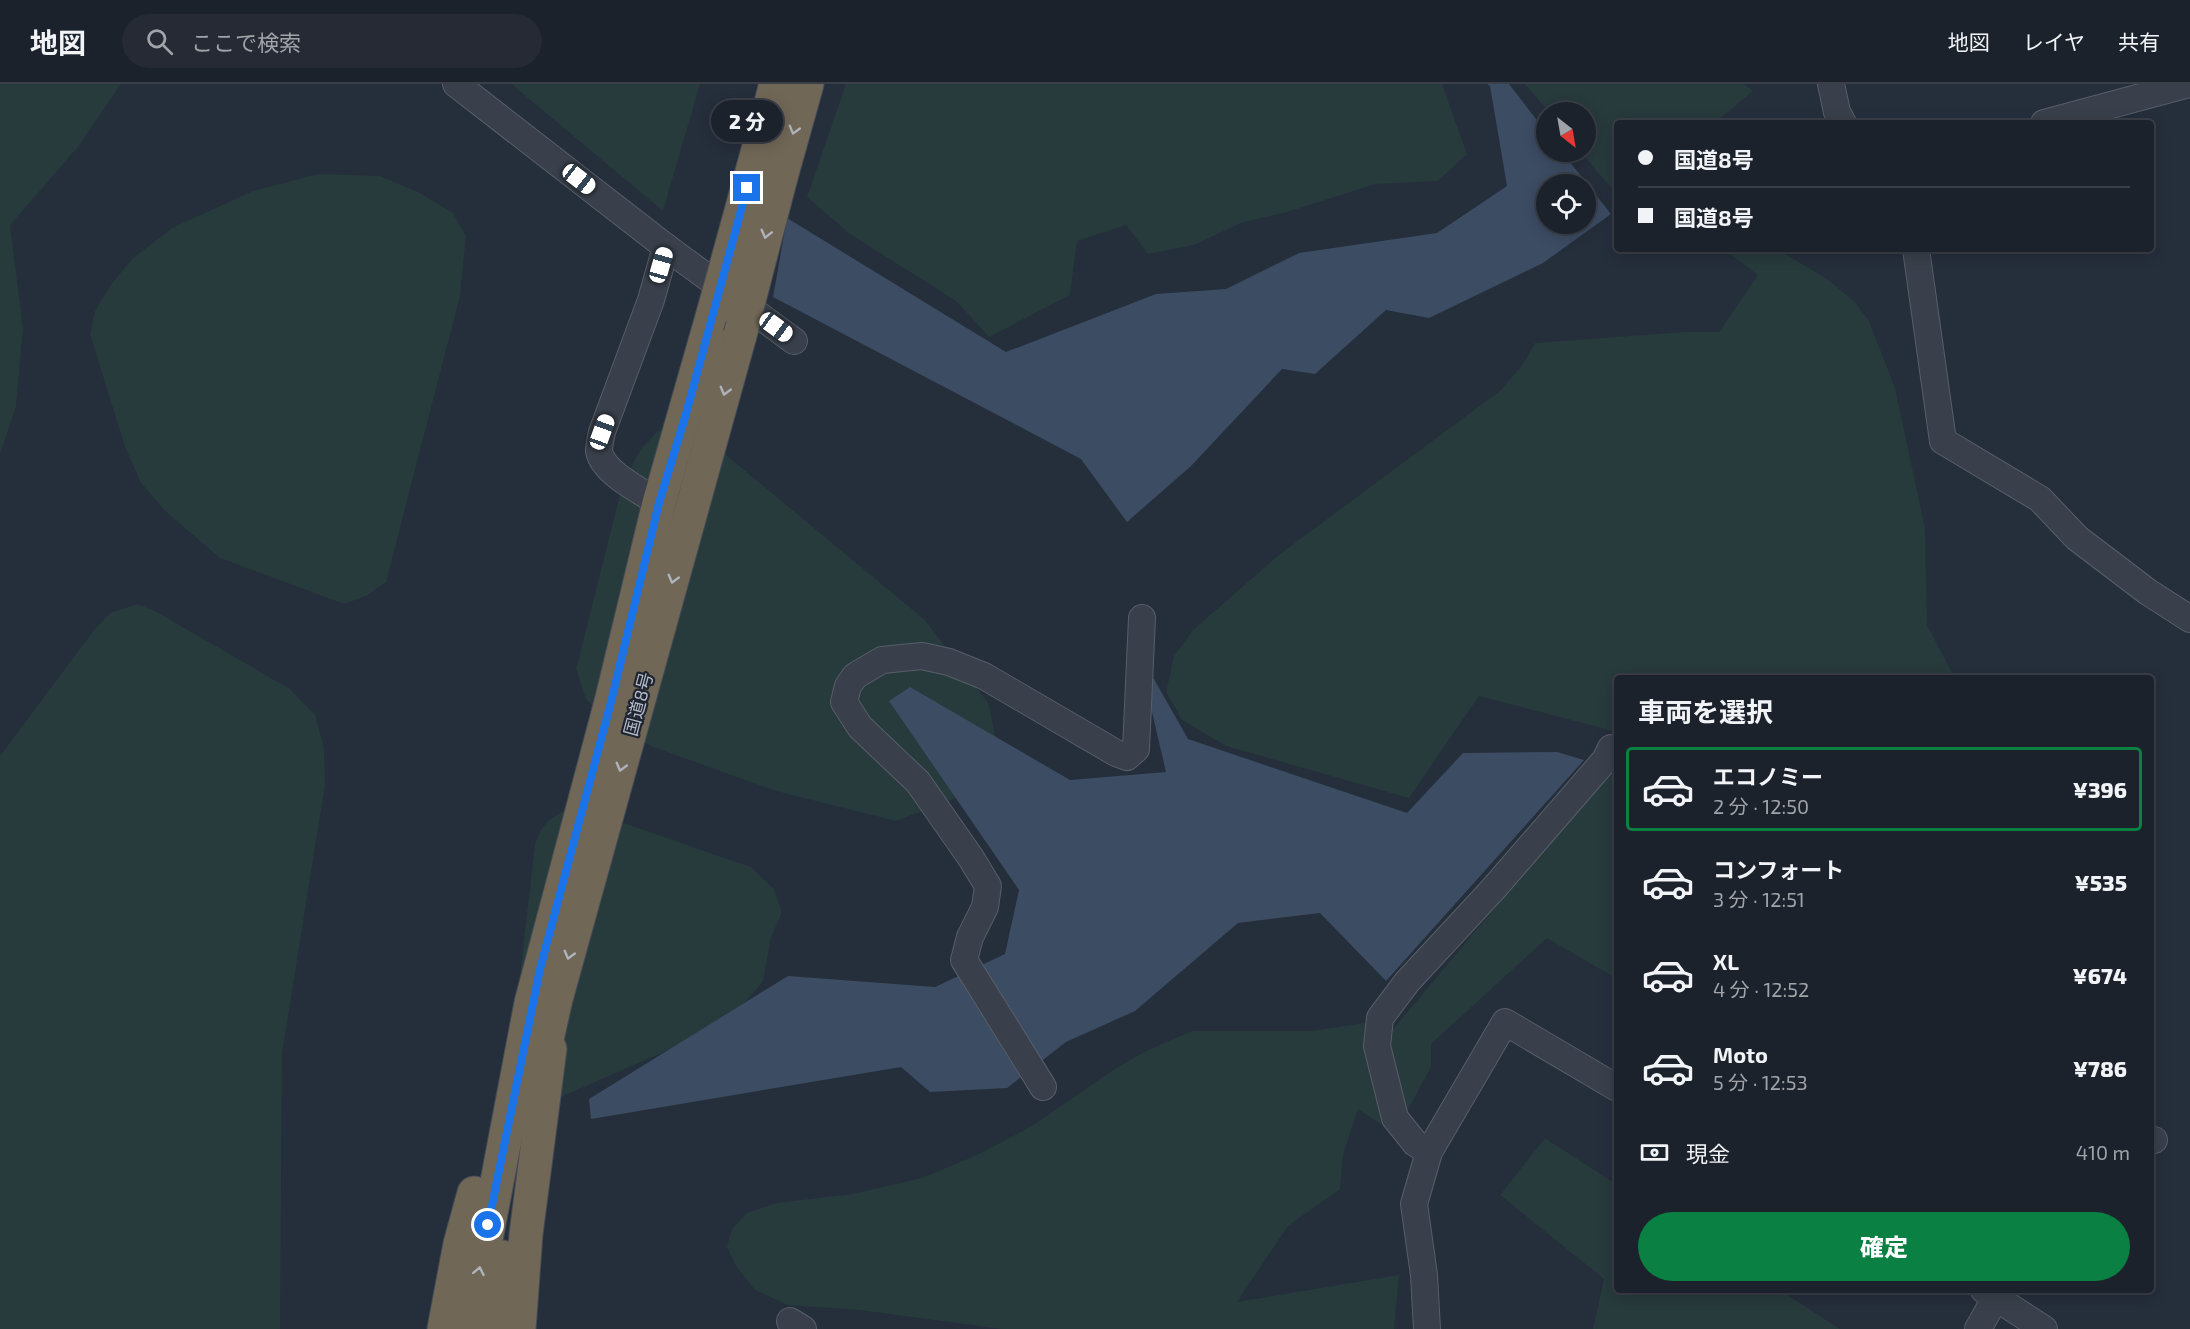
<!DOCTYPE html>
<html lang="ja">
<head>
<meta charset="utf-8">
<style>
  body { margin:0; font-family:"Exo 2","Noto Sans JP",sans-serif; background:#252a34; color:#f1f3f6; height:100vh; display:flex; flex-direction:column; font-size:22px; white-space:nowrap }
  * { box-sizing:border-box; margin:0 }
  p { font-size:20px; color:#a0a4a9 }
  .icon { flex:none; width:33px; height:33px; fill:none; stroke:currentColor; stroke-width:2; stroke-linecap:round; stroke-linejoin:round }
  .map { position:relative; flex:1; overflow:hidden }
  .drawer { position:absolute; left:1614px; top:591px; width:540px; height:618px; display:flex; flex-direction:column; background:#1c222c; border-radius:6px; box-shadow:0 3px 15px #0003,0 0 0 2px #3a3f48 }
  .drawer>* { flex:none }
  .hud { position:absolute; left:1614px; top:36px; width:540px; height:132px; border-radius:6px; box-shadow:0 3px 15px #0003,0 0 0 2px #3a3f48; display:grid; align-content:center; height:132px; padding:0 24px; background:#1c222c }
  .needle { width:39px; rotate:149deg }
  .fabs { position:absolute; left:1536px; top:18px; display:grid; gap:12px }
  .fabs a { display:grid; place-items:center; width:60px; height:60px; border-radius:50%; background:#1c222c; box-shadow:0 3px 15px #0003,0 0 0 2px #3a3f48; font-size:30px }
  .end { position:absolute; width:27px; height:27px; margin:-14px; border:8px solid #1a73e8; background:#fff; box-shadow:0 0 0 3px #fff }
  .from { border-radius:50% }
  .bubble { position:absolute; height:42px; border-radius:21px; background:#1c222c; box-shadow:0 3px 15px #0003,0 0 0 2px #3a3f48; font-size:20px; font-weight:800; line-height:42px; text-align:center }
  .car { position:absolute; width:18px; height:36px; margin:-18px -9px; border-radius:8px; box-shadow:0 0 4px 2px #0007; background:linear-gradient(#fff 24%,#345 0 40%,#fff 0 76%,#345 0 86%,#fff 0) }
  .hud b { display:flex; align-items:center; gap:21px; height:57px; font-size:22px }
  .hud b+b { border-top:2px solid #3a3f48 }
  .hud i { width:15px; height:15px; background:#f1f3f6 }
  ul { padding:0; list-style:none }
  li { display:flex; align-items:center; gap:18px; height:84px; margin:0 12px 9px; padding:0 12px; border:3px solid transparent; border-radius:6px }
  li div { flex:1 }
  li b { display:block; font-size:22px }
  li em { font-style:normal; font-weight:800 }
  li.selected { border-color:#0b8043 }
  li>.icon { width:54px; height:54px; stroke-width:1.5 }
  h2 { padding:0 24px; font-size:27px; line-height:72px }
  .pay { display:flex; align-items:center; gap:15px; height:66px; padding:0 24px; font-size:22px }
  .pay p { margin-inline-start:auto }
  .action { display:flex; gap:12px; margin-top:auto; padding:12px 24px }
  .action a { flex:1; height:69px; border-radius:36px; background:#0b8043; color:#fff; font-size:24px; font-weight:800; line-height:69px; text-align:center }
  header { display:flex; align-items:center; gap:36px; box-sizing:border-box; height:84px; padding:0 30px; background:#1c222c; border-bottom:2px solid #3a3f48 }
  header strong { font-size:28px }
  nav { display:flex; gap:33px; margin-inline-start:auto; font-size:21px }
  .search { width:420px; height:54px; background:#252a34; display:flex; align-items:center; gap:15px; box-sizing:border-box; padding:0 21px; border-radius:33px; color:#a0a4a9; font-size:22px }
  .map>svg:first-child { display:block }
  .green { fill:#273a3c }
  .water { fill:#3c4c63; fill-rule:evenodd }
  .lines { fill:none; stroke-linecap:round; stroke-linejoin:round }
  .minor-casing { stroke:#575e69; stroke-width:28 }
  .highway-casing { stroke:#444b56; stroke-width:35 }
  .minor { stroke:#39404b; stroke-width:26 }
  .highway { stroke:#716757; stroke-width:33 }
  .highway-bridge-casing { stroke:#444b56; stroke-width:35; stroke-linecap:butt }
  .highway-bridge { stroke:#716757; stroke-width:33 }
  .oneway { stroke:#aeb3bc }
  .route { stroke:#1a73e8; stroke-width:8 }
  .labels { text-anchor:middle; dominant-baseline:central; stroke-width:4.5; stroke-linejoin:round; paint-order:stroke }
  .street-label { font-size:18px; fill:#b5bbc7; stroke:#1e2530 }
</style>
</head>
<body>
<header>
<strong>地図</strong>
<div class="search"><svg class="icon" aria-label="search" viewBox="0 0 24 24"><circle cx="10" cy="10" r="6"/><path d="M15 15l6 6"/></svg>ここで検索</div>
<nav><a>地図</a><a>レイヤ</a><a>共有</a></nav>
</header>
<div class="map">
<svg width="2190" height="1245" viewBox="0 0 2190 1245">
  <rect width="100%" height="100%" fill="#252e3b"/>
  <g class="green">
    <polygon points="0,0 121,0 77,64 10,141 23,244 16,322 0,370"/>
    <polygon points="512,0 700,0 663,127 521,8"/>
    <polygon points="846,0 1442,0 1467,70 1438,97 1376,100 1287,128 1241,139 1194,161 1148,170 1126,141 1077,157 1070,211 989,253 956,217 850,150 807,113"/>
    <polygon points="1525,0 1744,0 1753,7 1715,39 1617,39 1617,111 1581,68 1586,68 1586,28 1549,28"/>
    <polygon points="318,90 380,92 418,108 453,129 466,152 460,212 386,498 366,512 344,520 220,474 165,427 141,399 125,363 90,250 95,227 112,199 133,174 172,144 253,107"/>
    <polygon points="1724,165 1777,165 1827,195 1855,218 1869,237 1895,304 1925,444 1927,541 1955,594 1617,594 1617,648 1479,612 1409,714 1226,662 1182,636 1166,608 1174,572 1193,546 1280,470 1501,306 1523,280 1535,259 1684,248 1719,248 1758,191"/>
    <polygon points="675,338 690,341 925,536 989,620 996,659 975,707 896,737 776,707 653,663 609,640 586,615 576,585 619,414 630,385 641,365 657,348"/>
    <polygon points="137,520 155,527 290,605 315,631 324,664 325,700 282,970 280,1245 0,1245 0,672 94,546 110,529"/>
    <polygon points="1617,678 1617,895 1547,854 1431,960 1431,983 1395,1050 1358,1025 1343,1071 1340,1105 1288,1142 1237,1218 1399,1191 1394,1245 1001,1245 860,1226 788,1221 755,1206 736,1182 727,1163 732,1145 747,1129 776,1119 852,1110 922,1094 977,1071 1032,1042 1113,986 1146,967 1192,947 1312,947 1364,939 1389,950"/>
    <path d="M574,722L751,783L774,805L782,829L771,853L763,897L743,921L675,963L561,1013L530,1021L510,977L535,760C544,735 552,733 574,722Z"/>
    <polygon points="1545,1054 1617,1101 1617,1206 1780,1206 1840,1245 1593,1245 1604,1195 1500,1111"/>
  </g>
  <g class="water">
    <path d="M1487,0H1509L1546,48V68H1562L1611,130L1543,179L1429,234L1386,226L1315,290L1282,285L1191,382L1127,438L1081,375L773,213L787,134L1006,268L1156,210L1226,205L1299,169L1437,149L1507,102L1490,2ZM1546,100H1586V140H1546Z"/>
    <polygon points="1154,595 1188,655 1407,729 1463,669 1557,668 1584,676 1386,897 1320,829 1238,839 1135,927 1066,958 1007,1004 930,1008 901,983 591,1035 589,1015 788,892 935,903 1005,870 1019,806 889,617 910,603 1070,696 1166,688 1145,598"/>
  </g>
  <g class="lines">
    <g class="minor-casing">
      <g id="minor">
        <polyline points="456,0 666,163 794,257"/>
        <polyline points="1831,0 1837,28 1843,39"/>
        <polyline points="2044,39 2189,0"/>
        <polyline points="1916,165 1943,357 2040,415 2077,454 2148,508 2190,535"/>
        <path d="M659,419C641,407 603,389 599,367C599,361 601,354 602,348L651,216L666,163"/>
        <polyline points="1043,1003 964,876 970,853 985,823 988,802 971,774 918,698 860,643 844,618 848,602 855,592 882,576 922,572 949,578 984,592 1116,669 1127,673 1136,665 1142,534"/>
        <polyline points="2151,1057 2154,1056"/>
        <polyline points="1429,1068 1415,1059 1395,1034 1377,962 1380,934 1407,898 1495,803 1605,676 1611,664"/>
        <polyline points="1984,1206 2044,1245"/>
        <polyline points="790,1237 803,1245"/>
        <polyline points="1427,1245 1424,1191 1414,1120 1429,1068 1505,938 1617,1004"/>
        <polyline points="1978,1245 2000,1206"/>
      </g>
    </g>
    <g class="highway-casing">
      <g id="highway">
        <polyline points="753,84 776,0"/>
        <polyline points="781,93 807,0"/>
        <polyline points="540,987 556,915 740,251"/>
        <polyline points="444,1245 460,1160 474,1109"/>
        <polyline points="469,1245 531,919 611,618 659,419 714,226"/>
        <polyline points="493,1245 503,1173"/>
        <polyline points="519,1245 526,1150 550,965"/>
      </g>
    </g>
    <use href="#minor" class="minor"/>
    <use href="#highway" class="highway"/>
    <g class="highway-bridge-casing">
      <g id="highway-bridge">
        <polyline points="714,226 753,84"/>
        <polyline points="740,251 781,93"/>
      </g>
    </g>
    <use href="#highway-bridge" class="highway-bridge"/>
  </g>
  <defs><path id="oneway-chevron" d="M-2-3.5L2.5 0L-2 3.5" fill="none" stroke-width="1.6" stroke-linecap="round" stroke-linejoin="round" transform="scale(1.5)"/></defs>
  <g class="oneway">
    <use href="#oneway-chevron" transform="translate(794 46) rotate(106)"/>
    <use href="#oneway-chevron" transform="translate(766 150) rotate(104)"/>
    <use href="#oneway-chevron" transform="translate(725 307) rotate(105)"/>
    <use href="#oneway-chevron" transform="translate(673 495) rotate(105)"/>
    <use href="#oneway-chevron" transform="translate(621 683) rotate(105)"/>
    <use href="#oneway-chevron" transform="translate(569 871) rotate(105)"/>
    <use href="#oneway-chevron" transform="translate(479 1187) rotate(-79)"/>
  </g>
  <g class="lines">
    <polyline class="route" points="488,1141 540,885 611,618 659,419 686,330 747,104"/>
  </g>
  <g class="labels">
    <g class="street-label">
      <text transform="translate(638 620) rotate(-75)">国道8号</text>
    </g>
  </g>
</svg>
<div class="fabs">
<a><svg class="needle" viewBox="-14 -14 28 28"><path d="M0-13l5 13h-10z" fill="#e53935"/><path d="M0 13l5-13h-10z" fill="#a0a4a9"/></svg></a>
<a><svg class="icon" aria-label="locate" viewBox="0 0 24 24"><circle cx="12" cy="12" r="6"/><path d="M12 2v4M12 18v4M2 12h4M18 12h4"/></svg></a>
</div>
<i class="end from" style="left:488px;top:1141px"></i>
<i class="end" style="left:747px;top:104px"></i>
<div class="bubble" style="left:711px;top:16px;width:72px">2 分</div>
<i class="car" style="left:579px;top:95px;rotate:128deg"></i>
<i class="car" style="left:661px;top:181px;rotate:16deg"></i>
<i class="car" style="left:776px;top:243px;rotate:126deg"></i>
<i class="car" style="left:602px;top:348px;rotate:20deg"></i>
<div class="hud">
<b><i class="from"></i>国道8号</b>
<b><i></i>国道8号</b>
</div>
<section class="drawer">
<h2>車両を選択</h2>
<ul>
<li class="selected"><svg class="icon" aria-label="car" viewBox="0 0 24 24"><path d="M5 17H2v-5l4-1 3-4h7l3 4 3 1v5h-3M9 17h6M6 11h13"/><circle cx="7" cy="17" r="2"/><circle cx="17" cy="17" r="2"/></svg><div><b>エコノミー</b><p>2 分 · 12:50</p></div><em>¥396</em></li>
<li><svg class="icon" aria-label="car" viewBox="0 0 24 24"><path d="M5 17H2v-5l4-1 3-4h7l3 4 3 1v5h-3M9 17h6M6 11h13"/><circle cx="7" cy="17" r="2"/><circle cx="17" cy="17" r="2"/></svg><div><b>コンフォート</b><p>3 分 · 12:51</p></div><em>¥535</em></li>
<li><svg class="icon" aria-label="car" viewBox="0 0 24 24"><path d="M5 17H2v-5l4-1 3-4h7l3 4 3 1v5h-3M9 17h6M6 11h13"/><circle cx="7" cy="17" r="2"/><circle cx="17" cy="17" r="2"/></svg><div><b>XL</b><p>4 分 · 12:52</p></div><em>¥674</em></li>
<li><svg class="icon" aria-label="car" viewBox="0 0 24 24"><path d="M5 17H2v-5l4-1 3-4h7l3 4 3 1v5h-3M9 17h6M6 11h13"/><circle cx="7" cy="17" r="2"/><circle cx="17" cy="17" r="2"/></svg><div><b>Moto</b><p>5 分 · 12:53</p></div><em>¥786</em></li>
</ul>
<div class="pay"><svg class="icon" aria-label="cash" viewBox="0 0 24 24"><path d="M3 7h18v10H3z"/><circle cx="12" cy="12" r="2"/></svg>現金<p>410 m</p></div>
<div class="action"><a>確定</a></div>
</section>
</div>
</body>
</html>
